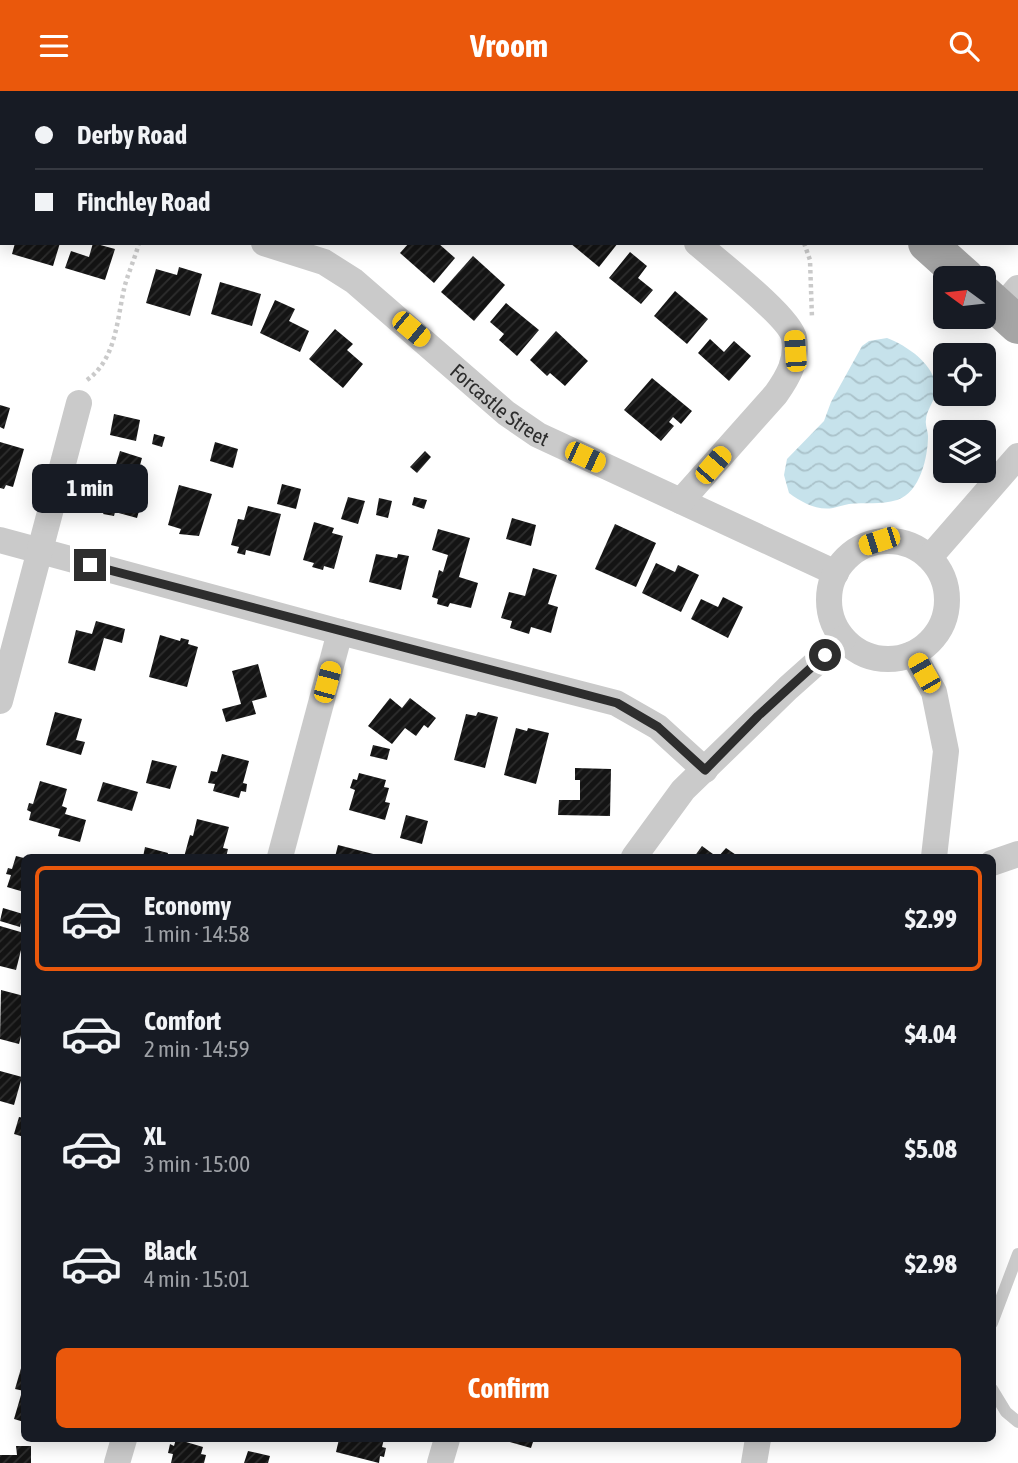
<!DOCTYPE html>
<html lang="en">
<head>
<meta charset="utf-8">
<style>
  body { margin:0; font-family:"Asap Condensed",sans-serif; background:#20242c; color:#f1f3f6; height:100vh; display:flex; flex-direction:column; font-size:26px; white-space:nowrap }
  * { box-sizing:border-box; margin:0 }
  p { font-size:23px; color:#9ea1a6 }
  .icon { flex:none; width:38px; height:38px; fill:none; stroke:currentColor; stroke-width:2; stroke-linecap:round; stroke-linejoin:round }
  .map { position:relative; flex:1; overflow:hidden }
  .sheet { position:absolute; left:21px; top:763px; width:975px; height:588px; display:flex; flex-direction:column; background:#171b24; border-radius:10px; box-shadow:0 4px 18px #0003 }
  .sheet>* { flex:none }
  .banner { position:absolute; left:0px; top:0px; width:1018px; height:154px; box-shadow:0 4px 18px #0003; display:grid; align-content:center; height:154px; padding:0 35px; background:#171b24 }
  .needle { width:46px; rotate:285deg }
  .fabs { position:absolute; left:933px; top:175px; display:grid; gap:14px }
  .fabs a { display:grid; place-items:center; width:63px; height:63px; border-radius:10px; background:#171b24; box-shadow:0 4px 18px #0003; font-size:35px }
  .end { position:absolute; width:32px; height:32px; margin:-16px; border:9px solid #2d2d2d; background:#fff; box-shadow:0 0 0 4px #fff }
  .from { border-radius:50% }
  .bubble { position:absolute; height:49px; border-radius:10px; background:#171b24; box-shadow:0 4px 18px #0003; font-size:23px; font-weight:700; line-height:49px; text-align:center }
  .car { position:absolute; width:21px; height:42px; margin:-21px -10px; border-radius:9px; box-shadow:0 0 5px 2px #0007; background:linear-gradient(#f5c518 24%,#345 0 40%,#f5c518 0 76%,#345 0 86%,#f5c518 0) }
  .banner b { display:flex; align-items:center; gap:24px; height:66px; font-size:26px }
  .banner b+b { border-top:2px solid #363941 }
  .banner i { width:18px; height:18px; background:#f1f3f6 }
  ul { padding:12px 0 0; list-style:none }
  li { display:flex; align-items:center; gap:21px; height:105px; margin:0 14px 10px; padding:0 21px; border:4px solid transparent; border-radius:10px }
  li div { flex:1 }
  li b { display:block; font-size:26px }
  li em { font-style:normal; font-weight:700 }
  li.current { border-color:#ea580c }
  li>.icon { width:63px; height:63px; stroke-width:1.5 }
  .primary-button { display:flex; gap:14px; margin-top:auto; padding:14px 35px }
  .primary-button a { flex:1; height:80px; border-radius:10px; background:#ea580c; color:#fff; font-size:28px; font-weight:700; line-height:80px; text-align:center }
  header { display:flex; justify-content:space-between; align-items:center; height:91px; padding:0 35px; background:#ea580c; color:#fff; font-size:32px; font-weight:700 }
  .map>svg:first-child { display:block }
  .water { fill:url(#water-waves) }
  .building { fill:url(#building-hatch) }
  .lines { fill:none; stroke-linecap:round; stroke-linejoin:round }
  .path { stroke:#cacaca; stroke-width:4.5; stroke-dasharray:3.5 3.5; stroke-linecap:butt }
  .service { stroke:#cacaca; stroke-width:12 }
  .minor { stroke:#cacaca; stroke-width:26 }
  .primary { stroke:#a5a5a5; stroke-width:38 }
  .route { stroke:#2d2d2d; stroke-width:9 }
  .labels { text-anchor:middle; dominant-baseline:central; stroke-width:7; stroke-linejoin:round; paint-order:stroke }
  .street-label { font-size:21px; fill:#2d2d2d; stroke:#fff }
</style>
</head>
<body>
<header><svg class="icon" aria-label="menu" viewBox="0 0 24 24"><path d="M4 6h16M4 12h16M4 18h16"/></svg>Vroom<svg class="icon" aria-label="search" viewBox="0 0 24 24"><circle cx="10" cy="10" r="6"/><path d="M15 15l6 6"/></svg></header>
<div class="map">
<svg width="1018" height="1372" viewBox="0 0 1018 1372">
  <defs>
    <pattern id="water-waves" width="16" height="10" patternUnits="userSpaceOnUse" patternTransform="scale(1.75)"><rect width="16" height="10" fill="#c6e2eb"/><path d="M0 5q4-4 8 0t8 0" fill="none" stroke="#aac2ca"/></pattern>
    <pattern id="building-hatch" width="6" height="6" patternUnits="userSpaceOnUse" patternTransform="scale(1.75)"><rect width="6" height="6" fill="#141414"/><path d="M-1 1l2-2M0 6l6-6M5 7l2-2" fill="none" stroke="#2e2e2e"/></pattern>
  </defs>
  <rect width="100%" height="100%" fill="#fff"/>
  <path class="water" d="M887,247C908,255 941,277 935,304C933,312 926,321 926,329C925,334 928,340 928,345C928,366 920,402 897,409C881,414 864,411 849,413C843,414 838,416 833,417C817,420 801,411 789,402L784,384L787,368L824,330L831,311L862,255L869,250Z"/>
  <g class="building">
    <polygon points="15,152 60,152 53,175 12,163"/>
    <polygon points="93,152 115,158 105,189 65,177 71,160 89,166"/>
    <polygon points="409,152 438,152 455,167 434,192 400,162"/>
    <polygon points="570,152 618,152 599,176"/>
    <polygon points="630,161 647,175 638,187 653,199 641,213 609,187"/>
    <polygon points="473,165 505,194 474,230 441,201"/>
    <polygon points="179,176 202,183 190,225 146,212 156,178 177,184"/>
    <polygon points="220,191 261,203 252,235 211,223"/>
    <polygon points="675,200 708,228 687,253 654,225"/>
    <polygon points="275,209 295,218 289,230 309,240 300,261 260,242"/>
    <polygon points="506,212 539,239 517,265 499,249 504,243 490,231"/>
    <polygon points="335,238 353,253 347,259 363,273 343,297 309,268"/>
    <polygon points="556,240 588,270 565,295 550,282 547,285 530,269"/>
    <polygon points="710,248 724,261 734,250 751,265 729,290 698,262"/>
    <polygon points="652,287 692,320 681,333 673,326 669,331 674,335 661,350 624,319"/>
    <polygon points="0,314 10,317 4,338 0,336"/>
    <polygon points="114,323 140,329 136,350 110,344"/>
    <polygon points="154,343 165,346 162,356 152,353"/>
    <polygon points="0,351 24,358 13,396 6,394 4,398 0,397"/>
    <polygon points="215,351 238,358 233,377 210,370"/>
    <polygon points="120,360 142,367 134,396 145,399 137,427 115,421 114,425 103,423 105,418 97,416 104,389 111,390"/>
    <polygon points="425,360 431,366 417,382 410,376"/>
    <polygon points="282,393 301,398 296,418 277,413"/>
    <polygon points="179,394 212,403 199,445 179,443 181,438 168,434"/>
    <polygon points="348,406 365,410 358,433 341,428"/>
    <polygon points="414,406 427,409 424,418 412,414"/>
    <polygon points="379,407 392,410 388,427 376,424"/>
    <polygon points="248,415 281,423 270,465 246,459 245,464 237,462 239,456 231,454 238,428 244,429"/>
    <polygon points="512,427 536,434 531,455 506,448"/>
    <polygon points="314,431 334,437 332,442 343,445 334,478 324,475 323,479 312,476 314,472 303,469"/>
    <polygon points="615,433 656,452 636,496 595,478"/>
    <polygon points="438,438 470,447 459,486 478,492 471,517 450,512 448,516 437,513 438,508 432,506 439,479 443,481 448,464 432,459"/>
    <polygon points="376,463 397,467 398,463 409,465 401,499 369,491"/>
    <polygon points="656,472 675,481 678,474 699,484 681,521 642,502"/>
    <polygon points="533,477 557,484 548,513 558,516 551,542 531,536 529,543 510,537 512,530 501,527 509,501 525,505"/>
    <polygon points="723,506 743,516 728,547 691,528 701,508 718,516"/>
    <polygon points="96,530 125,538 122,552 104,547 95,580 68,572 76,539 92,543"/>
    <polygon points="160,544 180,550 181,547 189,549 188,553 198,556 187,596 149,586"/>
    <polygon points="258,573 267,606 252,610 256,623 226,631 222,618 241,613 232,580"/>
    <polygon points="390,607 402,617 410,607 436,627 428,637 424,634 416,645 405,637 392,653 368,635"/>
    <polygon points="55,621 82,628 76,649 85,651 81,664 46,654"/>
    <polygon points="478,621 498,626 485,677 454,669 466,623 476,625"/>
    <polygon points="516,637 527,640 528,637 549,642 536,693 504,684"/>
    <polygon points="373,654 390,658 387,669 370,665"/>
    <polygon points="222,663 249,670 243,692 247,693 246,701 241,700 239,707 213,700 215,693 208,692 211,680 217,681"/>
    <polygon points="152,669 177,675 170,698 146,692"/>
    <polygon points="575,677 611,678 610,725 558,724 559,709 580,709 580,689 575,689"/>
    <polygon points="359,682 386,689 384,696 389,697 385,711 390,712 385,729 349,719 355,699 350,697 353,688 357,689"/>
    <polygon points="40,690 67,698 62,715 67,717 65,723 86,729 80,751 58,745 60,738 29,729 31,721 27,719 29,712 33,713"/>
    <polygon points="103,691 138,701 132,720 97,710"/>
    <polygon points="406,724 428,730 422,753 400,747"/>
    <polygon points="197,728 229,736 223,757 228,758 226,766 184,766 190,744 193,745"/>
    <polygon points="338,754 385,766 335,766"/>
    <polygon points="702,755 717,766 694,766"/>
    <polygon points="145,756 168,762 167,766 143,766"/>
    <polygon points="726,757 739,766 718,766"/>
    <polygon points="16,765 24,767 24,801 7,796 11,784 6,783 8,777 12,778"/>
    <polygon points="3,817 23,823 20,836 0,830"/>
    <polygon points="0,835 24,842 24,860 21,859 16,879 0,875"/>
    <polygon points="1,899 24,905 24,933 19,953 0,948"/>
    <polygon points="0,980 22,986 14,1014 0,1010"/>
    <polygon points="19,1026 24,1027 24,1046 14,1043"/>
    <polygon points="24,1267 24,1300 15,1298"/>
    <polygon points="21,1304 24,1305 24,1331 14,1328"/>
    <polygon points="176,1348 203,1356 201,1363 206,1364 204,1372 171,1372 173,1363 168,1362 170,1353 174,1355"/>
    <polygon points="339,1348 384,1348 382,1356 386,1357 384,1366 380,1365 379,1372 336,1361"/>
    <polygon points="499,1348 534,1348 531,1357"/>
    <polygon points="16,1355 31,1355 31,1372 0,1372 0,1364 17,1364"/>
    <polygon points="248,1360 270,1365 268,1372 244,1372"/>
  </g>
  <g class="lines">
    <g class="path">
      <polyline points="642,0 644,2"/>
      <polyline points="804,152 810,169 812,227"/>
      <path d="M87,289C117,268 117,226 125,194C129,180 135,167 139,152"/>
    </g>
    <g class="service">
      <polyline points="992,1232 1018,1163"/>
      <polyline points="992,1298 1006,1321 1018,1331"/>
    </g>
    <g class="minor">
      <polyline points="524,0 526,2"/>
      <polyline points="844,2 846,0"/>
      <polyline points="0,73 2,74"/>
      <path id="s1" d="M264,152L324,171L354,190L506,322L538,344L836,482"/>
      <polyline points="1000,218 1018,197"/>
      <path d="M681,410L776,303C788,286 798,269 794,247C790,226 716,169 697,152"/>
      <polyline points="0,449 340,541 616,612 658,636 705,679"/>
      <circle cx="888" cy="509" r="59"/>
      <polyline points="930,466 1018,365"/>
      <polyline points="913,563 934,601 946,660 934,766"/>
      <polyline points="0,610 79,312"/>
      <polyline points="280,766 340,541"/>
      <polyline points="634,766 683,699 788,597 843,548"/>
      <polyline points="992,772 1018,763"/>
      <polyline points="117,1372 124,1348"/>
      <polyline points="440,1372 447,1348"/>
      <polyline points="754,1372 758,1348"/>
    </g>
    <g class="primary">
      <polyline points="756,0 758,2"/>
      <polyline points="927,152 966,187"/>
      <polyline points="984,203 1018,234"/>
    </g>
  </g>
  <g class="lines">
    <polyline class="route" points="90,474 617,612 658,636 705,679 758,625 825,564"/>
  </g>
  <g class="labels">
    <g class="street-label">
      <text stroke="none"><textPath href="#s1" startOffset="290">Forcastle Street</textPath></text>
    </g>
  </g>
</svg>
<div class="fabs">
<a><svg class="needle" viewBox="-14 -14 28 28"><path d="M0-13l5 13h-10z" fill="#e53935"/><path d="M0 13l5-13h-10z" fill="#9ea1a6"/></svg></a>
<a><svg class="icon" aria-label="locate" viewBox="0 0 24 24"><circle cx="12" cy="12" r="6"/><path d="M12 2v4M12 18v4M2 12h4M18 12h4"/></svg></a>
<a><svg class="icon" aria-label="layers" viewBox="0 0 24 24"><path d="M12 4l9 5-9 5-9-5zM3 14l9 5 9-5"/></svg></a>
</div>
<i class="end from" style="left:825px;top:564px"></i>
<i class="end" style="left:90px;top:474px"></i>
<div class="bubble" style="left:32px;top:373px;width:116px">1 min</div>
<i class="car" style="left:411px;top:238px;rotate:130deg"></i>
<i class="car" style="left:795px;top:260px;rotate:356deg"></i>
<i class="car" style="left:585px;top:366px;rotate:115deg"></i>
<i class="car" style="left:713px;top:374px;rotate:41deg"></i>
<i class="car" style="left:879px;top:450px;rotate:252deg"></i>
<i class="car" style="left:924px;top:582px;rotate:330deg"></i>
<i class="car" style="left:327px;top:591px;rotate:15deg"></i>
<div class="banner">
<b><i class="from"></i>Derby Road</b>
<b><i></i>Finchley Road</b>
</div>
<section class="sheet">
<ul>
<li class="current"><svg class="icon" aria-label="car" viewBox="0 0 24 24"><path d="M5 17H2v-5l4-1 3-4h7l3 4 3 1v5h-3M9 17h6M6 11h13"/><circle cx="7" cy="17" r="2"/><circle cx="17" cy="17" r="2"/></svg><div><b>Economy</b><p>1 min · 14:58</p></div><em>$2.99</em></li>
<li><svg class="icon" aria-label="car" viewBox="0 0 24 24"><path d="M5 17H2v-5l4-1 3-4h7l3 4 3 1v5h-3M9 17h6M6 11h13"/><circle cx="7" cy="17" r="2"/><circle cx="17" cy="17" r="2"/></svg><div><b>Comfort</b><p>2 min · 14:59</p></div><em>$4.04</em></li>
<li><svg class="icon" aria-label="car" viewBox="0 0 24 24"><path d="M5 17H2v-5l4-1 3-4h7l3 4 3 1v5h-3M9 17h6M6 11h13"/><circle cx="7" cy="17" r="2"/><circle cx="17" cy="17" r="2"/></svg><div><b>XL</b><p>3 min · 15:00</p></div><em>$5.08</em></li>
<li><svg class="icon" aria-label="car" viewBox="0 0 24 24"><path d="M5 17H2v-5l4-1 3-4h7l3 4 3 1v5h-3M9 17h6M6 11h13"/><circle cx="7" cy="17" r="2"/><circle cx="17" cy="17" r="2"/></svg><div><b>Black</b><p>4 min · 15:01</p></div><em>$2.98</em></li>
</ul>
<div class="primary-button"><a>Confirm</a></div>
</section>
</div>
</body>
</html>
